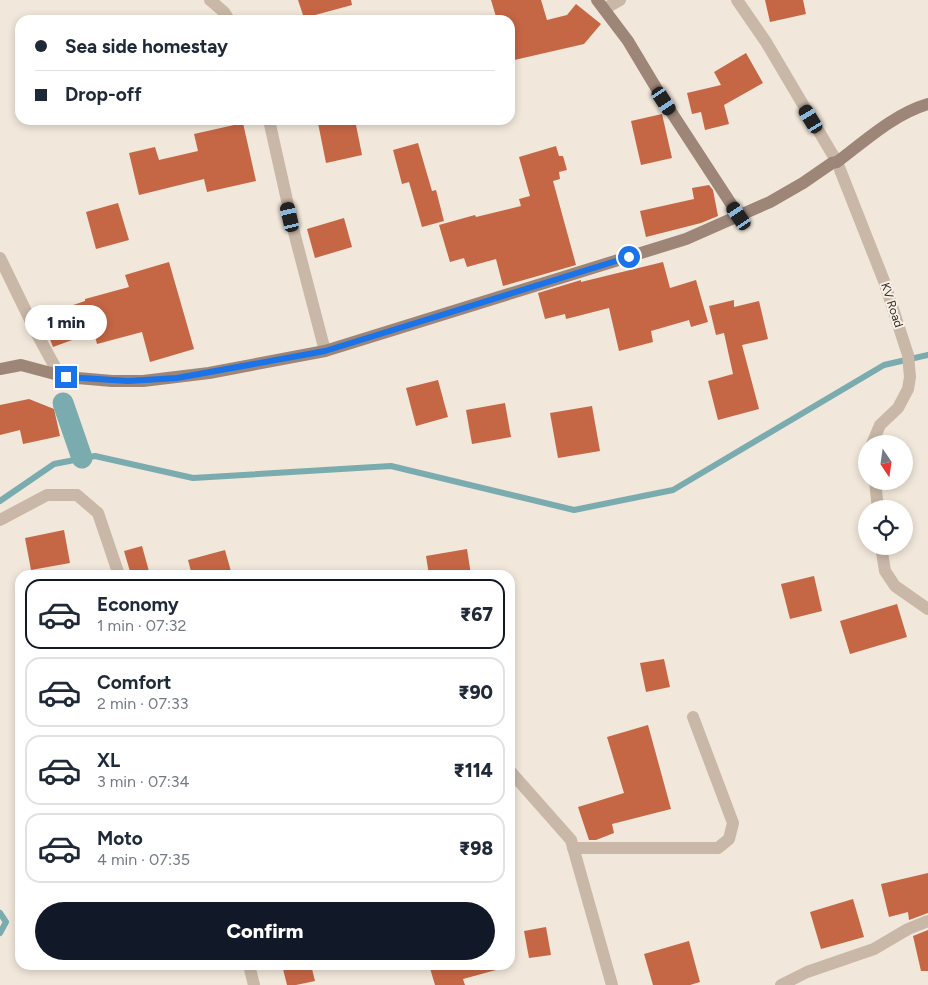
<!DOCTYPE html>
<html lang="en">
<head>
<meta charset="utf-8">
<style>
  body { margin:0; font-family:Figtree,sans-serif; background:#f2f2f3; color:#1f2937; height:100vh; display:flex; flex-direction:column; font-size:19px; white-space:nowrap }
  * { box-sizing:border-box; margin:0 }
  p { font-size:16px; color:#747a83 }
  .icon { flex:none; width:28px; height:28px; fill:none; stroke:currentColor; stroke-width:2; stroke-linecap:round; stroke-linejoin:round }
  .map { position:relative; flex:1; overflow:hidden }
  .drawer { position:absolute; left:15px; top:570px; width:500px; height:400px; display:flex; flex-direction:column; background:#fff; border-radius:15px; box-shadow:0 2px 8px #0003 }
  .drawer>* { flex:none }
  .banner { position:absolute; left:15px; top:15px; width:500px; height:110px; border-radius:15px; box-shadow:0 2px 8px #0003; display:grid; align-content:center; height:110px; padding:0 20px; background:#fff }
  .needle { width:32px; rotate:167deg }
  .fabs { position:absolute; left:858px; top:435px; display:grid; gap:10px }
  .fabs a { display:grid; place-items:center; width:55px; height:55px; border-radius:50%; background:#fff; box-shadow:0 2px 8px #0003; font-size:25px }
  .end { position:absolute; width:22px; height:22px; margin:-11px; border:6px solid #1a73e8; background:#fff; box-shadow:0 0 0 2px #fff }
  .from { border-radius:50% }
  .bubble { position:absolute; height:35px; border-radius:18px; background:#fff; box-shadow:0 2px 8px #0003; font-size:16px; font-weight:800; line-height:35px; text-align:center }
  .car { position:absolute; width:15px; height:30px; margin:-15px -8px; border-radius:6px; box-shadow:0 0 4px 1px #0007; background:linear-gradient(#222 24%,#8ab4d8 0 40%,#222 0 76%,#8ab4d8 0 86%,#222 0) }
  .banner b { display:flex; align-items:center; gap:18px; height:48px; font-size:19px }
  .banner b+b { border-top:1px solid #e0e1e3 }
  .banner i { width:12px; height:12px; background:#1f2937 }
  ul { padding:9px 0 0; list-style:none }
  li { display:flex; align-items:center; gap:15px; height:70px; margin:0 10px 8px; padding:0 10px; border:2px solid #e0e1e3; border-radius:15px }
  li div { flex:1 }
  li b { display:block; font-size:19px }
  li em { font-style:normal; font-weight:800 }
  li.selected { border-color:#111827 }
  li>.icon { width:45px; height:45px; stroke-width:1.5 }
  .button { display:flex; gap:10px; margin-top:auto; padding:10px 20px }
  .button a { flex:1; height:58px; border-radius:30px; background:#111827; color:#fff; font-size:20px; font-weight:800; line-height:58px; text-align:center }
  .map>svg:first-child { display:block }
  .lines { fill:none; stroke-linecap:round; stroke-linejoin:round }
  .stream { stroke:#7aabae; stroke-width:6 }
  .canal { stroke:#7aabae; stroke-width:21 }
  .building { fill:#c56645 }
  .street { stroke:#c9b7a7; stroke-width:12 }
  .secondary { stroke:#9d8678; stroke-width:12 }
  .route { stroke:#1a73e8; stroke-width:6 }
  .labels { text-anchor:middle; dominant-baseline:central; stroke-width:4; stroke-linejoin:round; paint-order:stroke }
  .street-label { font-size:12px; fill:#352c27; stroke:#f9f1e7 }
</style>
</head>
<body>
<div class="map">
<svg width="928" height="985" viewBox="0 0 928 985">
  <rect width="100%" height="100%" fill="#f1e7da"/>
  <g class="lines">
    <g class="stream">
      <polyline points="0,501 54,464 95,456 193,478 391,466 574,510 673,490 884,365 928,355"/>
      <polyline points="0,913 6,922 0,933"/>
    </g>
    <polyline class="canal" points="63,403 82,458"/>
  </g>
  <g class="building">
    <polygon points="298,0 351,0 352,5 304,18"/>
    <polygon points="491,0 541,0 547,20 567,15 576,4 601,24 584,44 510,61 510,20 497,20"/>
    <polygon points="765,0 803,0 806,14 770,22"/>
    <polygon points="746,53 763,83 724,105 729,124 705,130 701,112 692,114 687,93 721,85 714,72"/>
    <polygon points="662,114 672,158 641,165 631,121"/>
    <polygon points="334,120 355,120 362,155 326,163 318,123"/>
    <polygon points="243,123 256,181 207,192 204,179 139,195 129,153 155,147 159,160 198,151 194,134"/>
    <polygon points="418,143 432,191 436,190 444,221 422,227 409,182 402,184 393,150"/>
    <polygon points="556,146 559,156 563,156 567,170 559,172 560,179 553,181 576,265 503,286 496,259 467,267 464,258 450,262 439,225 475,215 476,217 521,206 519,199 530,196 519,157"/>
    <polygon points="709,185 713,190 718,216 701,223 646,237 640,211 694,199 692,188"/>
    <polygon points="118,203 129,240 96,249 86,212"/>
    <polygon points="344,218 352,247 315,258 307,229"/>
    <polygon points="169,262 194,349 150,362 142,332 97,344 94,332 53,347 41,316 85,301 85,299 129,287 125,275"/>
    <polygon points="663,262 670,288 696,280 708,322 691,327 689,320 651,331 653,342 619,351 609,308 566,319 565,314 545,319 538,293 581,280 581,282"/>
    <polygon points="734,300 734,307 759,301 768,339 742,345 759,409 718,420 708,381 733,374 724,333 716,335 709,306"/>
    <polygon points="438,380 448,417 416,426 406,388"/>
    <polygon points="29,399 54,409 60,436 23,444 20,430 0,435 0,405"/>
    <polygon points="505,403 511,437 472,444 466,410"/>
    <polygon points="592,406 600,451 558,458 550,413"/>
    <polygon points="64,530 70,563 31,570 25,538"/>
    <polygon points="142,546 150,575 131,575 124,551"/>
    <polygon points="467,549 471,575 429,575 426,556"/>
    <polygon points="225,550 232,575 192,575 188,560"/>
    <polygon points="814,576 822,611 790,619 781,584"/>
    <polygon points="897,604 907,637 850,654 840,621"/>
    <polygon points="664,659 670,687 646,692 640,663"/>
    <polygon points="648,725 671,809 612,824 614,833 596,840 589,840 578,807 624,793 607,737"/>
    <polygon points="928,873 928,913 909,920 908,912 889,917 881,884"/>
    <polygon points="853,899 864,937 821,949 810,912"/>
    <polygon points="546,927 551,955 529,958 524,931"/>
    <polygon points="928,930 928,971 921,971 913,936"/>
    <polygon points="689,941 700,982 690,985 653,985 644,954"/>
    <polygon points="282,965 311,965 315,981 296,985 287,985"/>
    <polygon points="429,965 495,965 496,970 463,979 465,985 435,985"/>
  </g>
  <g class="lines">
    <g class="street">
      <polyline points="210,0 224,12 229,20"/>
      <polyline points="737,0 766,42 837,162 884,281 908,355 910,377 908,389 898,408 880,425 872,444"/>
      <polyline points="604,9 620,0"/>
      <polyline points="269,120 295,236 325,351"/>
      <polyline points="0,258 37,334 60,376"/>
      <polyline points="875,481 878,509"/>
      <polyline points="0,520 47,495 77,495 98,513 119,575"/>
      <polyline points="881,546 885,571 895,586 928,609"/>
      <polyline points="510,771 571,840 612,985"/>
      <polyline points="573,848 718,848 729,839 733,823 693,717"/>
      <polyline points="249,965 254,985"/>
      <polyline points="781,985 807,972 874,949 908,929 928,921"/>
    </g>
    <g class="secondary">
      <polyline points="597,0 628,41 664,101 739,216"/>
      <path d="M0,369L21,365L66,377L112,381H143L209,373L325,351L686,239L770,202L803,183L832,163L837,162C865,141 894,114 928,104"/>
    </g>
  </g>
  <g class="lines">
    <polyline class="route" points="66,377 128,381 177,378 325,351 629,257"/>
  </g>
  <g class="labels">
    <g class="street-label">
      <text transform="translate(892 305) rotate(72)">KV Road</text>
    </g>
  </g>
</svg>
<div class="fabs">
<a><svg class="needle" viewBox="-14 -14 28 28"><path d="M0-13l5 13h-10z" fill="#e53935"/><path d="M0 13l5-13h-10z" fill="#747a83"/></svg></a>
<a><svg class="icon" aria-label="locate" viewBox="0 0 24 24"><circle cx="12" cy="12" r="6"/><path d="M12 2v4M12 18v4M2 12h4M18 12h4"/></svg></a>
</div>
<i class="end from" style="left:629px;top:257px"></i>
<i class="end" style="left:66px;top:377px"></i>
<div class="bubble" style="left:25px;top:305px;width:82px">1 min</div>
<i class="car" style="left:664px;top:101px;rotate:147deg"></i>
<i class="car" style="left:811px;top:119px;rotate:329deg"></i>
<i class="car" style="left:739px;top:216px;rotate:326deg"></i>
<i class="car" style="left:290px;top:217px;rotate:347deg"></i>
<div class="banner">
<b><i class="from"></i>Sea side homestay</b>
<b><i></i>Drop-off</b>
</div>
<section class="drawer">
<ul>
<li class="selected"><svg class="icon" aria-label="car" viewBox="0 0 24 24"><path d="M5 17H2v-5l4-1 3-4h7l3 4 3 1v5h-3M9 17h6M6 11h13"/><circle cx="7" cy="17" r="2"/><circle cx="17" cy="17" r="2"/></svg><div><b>Economy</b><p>1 min · 07:32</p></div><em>₹67</em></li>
<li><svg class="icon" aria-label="car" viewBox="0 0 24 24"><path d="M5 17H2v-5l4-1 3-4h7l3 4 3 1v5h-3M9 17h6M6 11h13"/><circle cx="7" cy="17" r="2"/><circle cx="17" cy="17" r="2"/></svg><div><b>Comfort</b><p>2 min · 07:33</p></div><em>₹90</em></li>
<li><svg class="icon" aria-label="car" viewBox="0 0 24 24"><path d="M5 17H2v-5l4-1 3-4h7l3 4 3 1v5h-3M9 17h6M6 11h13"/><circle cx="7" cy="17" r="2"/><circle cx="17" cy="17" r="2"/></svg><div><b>XL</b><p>3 min · 07:34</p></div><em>₹114</em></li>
<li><svg class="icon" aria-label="car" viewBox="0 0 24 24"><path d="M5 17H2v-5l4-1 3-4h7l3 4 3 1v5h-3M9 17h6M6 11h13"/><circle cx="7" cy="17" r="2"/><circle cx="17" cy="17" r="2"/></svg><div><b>Moto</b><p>4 min · 07:35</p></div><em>₹98</em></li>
</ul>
<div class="button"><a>Confirm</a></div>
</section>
</div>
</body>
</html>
